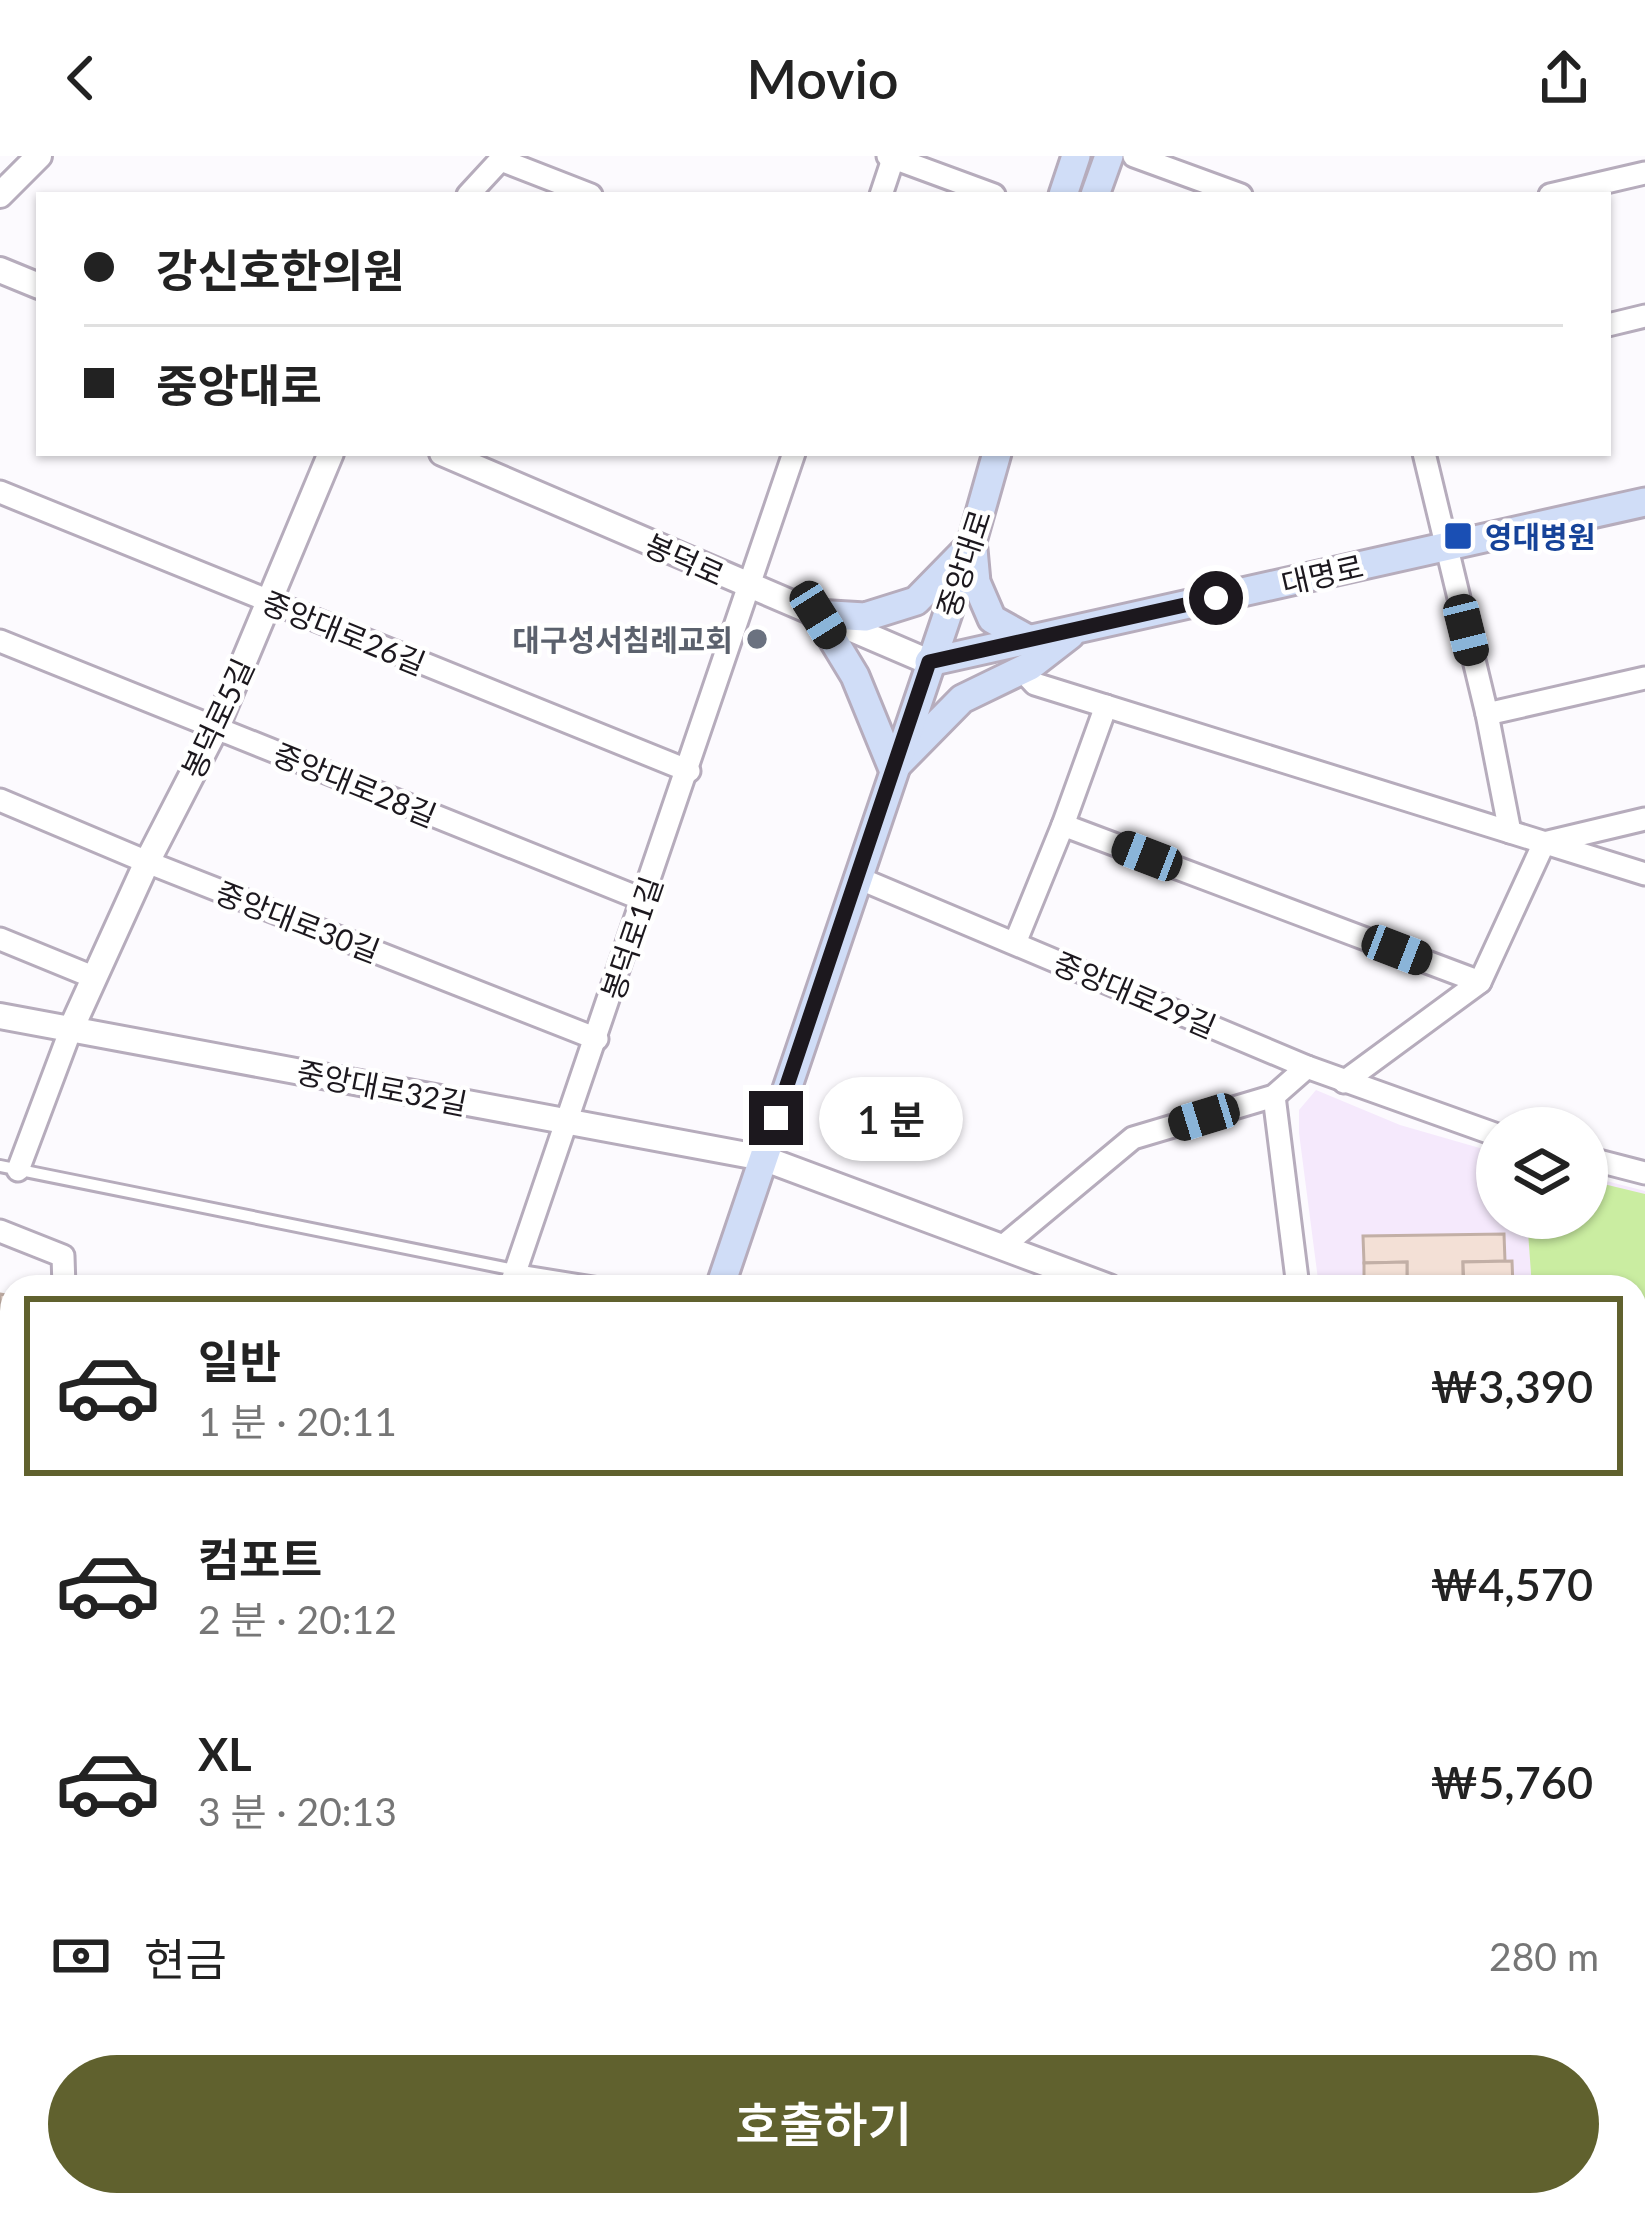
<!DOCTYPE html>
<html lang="ko">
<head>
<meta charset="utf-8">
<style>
  body { margin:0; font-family:Lato,"Noto Sans KR",sans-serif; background:#f6f6f6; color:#222; height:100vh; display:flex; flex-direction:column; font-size:45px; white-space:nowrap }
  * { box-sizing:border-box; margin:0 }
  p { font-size:39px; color:#767676 }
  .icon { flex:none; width:66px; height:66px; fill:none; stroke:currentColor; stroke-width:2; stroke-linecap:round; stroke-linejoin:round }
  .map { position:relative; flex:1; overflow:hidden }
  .sheet { position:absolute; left:0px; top:1119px; width:1647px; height:942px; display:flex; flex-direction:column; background:#fff; border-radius:36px 36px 0 0; box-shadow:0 3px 9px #0004 }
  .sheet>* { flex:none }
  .top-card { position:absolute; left:36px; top:36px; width:1575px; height:264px; border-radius:0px; box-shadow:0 3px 9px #0004; display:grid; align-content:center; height:264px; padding:0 48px; background:#fff }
  .controls { position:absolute; left:1476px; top:951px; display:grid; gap:24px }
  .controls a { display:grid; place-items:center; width:132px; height:132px; border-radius:50%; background:#fff; box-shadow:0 3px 9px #0004; font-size:60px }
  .end { position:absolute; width:54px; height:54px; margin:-27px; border:15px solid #1c181e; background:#fff; box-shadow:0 0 0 6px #fff }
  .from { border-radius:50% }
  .bubble { position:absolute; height:84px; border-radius:42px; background:#fff; box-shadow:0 3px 9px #0004; font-size:39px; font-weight:600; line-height:84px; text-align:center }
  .car { position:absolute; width:36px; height:72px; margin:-36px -18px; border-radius:15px; box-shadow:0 0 9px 3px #0007; background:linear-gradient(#222 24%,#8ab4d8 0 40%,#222 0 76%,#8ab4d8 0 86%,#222 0) }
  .top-card b { display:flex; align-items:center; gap:42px; height:114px; font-size:45px }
  .top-card b+b { border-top:3px solid #e0e0e0 }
  .top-card i { width:30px; height:30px; background:#222 }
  ul { padding:21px 0 0; list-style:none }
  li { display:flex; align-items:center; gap:36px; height:180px; margin:0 24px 18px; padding:0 24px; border:6px solid transparent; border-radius:0px }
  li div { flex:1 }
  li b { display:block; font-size:45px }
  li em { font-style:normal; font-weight:600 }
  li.selected { border-color:#60612e }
  li>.icon { width:108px; height:108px; stroke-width:1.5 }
  .pay { display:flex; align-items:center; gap:30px; height:132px; padding:0 48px; font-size:45px }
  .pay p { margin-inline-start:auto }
  .cta { display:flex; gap:24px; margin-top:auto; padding:24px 48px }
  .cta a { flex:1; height:138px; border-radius:72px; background:#60612e; color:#fff; font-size:48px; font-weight:600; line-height:138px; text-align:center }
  header { display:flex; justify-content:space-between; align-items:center; height:156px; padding:0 48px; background:#fff; font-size:54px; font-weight:600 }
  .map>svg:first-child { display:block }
  .built { fill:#f5e9fc }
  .green { fill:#caeda1 }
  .building { fill:#f3e0d6; stroke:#c2afa6; stroke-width:3 }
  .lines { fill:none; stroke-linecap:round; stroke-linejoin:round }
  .service-casing { stroke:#b6acbc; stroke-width:16 }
  .minor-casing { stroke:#b6acbc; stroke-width:27 }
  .tertiary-casing { stroke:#b6acbc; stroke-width:30 }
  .secondary-casing { stroke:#b6acbc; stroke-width:33 }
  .path { stroke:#827f84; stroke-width:3; stroke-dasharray:3 9; stroke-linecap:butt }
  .service { stroke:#fff; stroke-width:10 }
  .minor { stroke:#fff; stroke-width:21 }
  .tertiary { stroke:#fff; stroke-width:24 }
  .secondary { stroke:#d0ddf7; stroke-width:27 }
  .route { stroke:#1c181e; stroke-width:15 }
  .transit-dot { fill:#1a4fb4; stroke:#fff; stroke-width:4.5 }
  .worship-dot { fill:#6b7280; stroke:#fff; stroke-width:4.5 }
  .labels { text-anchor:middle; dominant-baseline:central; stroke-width:9; stroke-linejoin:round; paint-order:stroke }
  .transit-label { font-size:30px; font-weight:bold; fill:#164399; stroke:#fff; text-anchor:start }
  .street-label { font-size:30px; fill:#1c181e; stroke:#fff }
  .worship-label { font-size:30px; font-weight:bold; fill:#5b616d; stroke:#fff; text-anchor:end }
</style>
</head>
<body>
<header><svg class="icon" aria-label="back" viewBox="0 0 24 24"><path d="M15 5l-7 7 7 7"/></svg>Movio<svg class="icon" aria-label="share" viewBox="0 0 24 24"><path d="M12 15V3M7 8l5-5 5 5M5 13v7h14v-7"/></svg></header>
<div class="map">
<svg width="1645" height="2061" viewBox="0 0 1645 2061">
  <rect width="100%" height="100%" fill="#fcfafe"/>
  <polygon class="built" points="1316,934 1400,969 1497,997 1497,1062 1587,1062 1587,1020 1645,1035 1645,1443 1635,1444 1635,1131 1319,1131 1299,977 1299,954"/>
  <polygon class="green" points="1587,1024 1645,1038 1645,1242 1635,1243 1635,1131 1532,1131 1527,1062 1587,1062"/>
  <g class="building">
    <polygon points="1504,1078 1505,1105 1463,1106 1463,1126 1407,1127 1407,1106 1364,1107 1363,1080"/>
    <polygon points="1512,1105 1513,1131 1464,1131 1463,1106"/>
    <polygon points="1407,1106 1407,1131 1364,1131 1364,1107"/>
    <polygon points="0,1138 12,1140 12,1242 0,1240"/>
    <rect x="1635" y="1376" width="10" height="46"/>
    <rect x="1635" y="1460" width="10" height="134"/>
    <polygon points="236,2049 351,2049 347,2061 232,2061"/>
    <polygon points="686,2049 721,2049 717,2061 683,2057"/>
  </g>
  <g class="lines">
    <g class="service-casing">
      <polyline id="service" points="0,1010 515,1114 621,1131"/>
    </g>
    <g class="minor-casing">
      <g id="minor">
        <polyline points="888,0 994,39"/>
        <polyline points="1134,0 1241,39"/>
        <polyline points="501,4 591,39"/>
        <polyline points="468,39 504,0"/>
        <polyline points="881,39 894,0"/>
        <polyline points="1550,39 1645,17"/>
        <polyline points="1608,169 1645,160"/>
        <polyline points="1424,297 1487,558 1510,676"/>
        <polyline points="0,336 689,615"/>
        <polyline points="0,485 644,744"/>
        <polyline points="1022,514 1035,528 1645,718"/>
        <polyline points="1487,558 1645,522"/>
        <polyline points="0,644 147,706 597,883"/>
        <polyline points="1063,669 1480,826"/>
        <polyline points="856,721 1307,911 1497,979"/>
        <polyline points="0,783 93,821"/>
        <polyline points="1015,787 1063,669 1106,550"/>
        <polyline points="1344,926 1480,826 1544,687 1645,663"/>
        <polyline points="1274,940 1298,1131"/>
        <polyline points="1587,1002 1645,1017"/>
        <polyline points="18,1014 71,873"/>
        <polyline points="0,1075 63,1100 64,1131"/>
        <polyline points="1002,1091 1133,982 1274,940 1307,911"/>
        <polyline points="510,1131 794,297"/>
        <polyline points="0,1388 12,1376"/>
        <polyline points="1635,1447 1645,1446"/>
        <polyline points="0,1454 12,1443"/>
        <polyline points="4,1728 7,1664 12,1652"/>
        <polyline points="1635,1881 1645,1881"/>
        <polyline points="0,1892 12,1838"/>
        <polyline points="0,1987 12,1990"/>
        <polyline points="122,2049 124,2061"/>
        <polyline points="224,2061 228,2049"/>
      </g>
    </g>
    <g class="tertiary-casing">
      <g id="tertiary">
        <polyline points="0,39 39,0"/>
        <polyline points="0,114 39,130"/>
        <polyline points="442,297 929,506"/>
        <polyline points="0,860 763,1002 1109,1131"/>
        <polyline points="71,873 147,706 216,572 331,297"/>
        <polyline points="1350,2061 1352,2049"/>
      </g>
    </g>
    <g class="secondary-casing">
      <g id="secondary">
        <polyline points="1063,39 1076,0"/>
        <polyline points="1095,39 1109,0"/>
        <polyline points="973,393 976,426 992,463 1028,483"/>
        <polyline points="815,458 865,461 916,445 964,396"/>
        <polyline points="818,459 855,520 893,613 962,543 1030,510 1070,479"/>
        <polyline points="929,506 1645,346"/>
        <polyline points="720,1131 971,389 997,297"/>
        <polyline points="391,2061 395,2049"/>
      </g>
    </g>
    <polyline class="path" points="353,2061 358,2049"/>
    <use href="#service" class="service"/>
    <use href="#minor" class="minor"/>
    <use href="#tertiary" class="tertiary"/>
    <use href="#secondary" class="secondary"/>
  </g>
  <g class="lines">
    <polyline class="route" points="776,962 929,506 1216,442"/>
  </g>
  <rect class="transit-dot" x="1443" y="365" width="30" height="30" rx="6"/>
  <circle class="worship-dot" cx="757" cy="483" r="12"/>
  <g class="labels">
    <g class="transit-label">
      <text x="1485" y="380">영대병원</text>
    </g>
    <g class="street-label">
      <text transform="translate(685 403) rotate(24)">봉덕로</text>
      <text transform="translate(963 407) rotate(-72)">중앙대로</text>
      <text transform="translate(1322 418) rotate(-13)">대명로</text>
      <text transform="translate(344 476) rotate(22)">중앙대로26길</text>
      <text transform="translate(217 562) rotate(-65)">봉덕로5길</text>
      <text transform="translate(355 628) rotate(22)">중앙대로28길</text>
      <text transform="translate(298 765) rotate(21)">중앙대로30길</text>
      <text transform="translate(631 782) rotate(-71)">봉덕로1길</text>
      <text transform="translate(1135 838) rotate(23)">중앙대로29길</text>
      <text transform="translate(382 931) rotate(11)">중앙대로32길</text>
    </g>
    <g class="worship-label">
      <text x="733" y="483">대구성서침례교회</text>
    </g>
  </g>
</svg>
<div class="controls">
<a><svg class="icon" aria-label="layers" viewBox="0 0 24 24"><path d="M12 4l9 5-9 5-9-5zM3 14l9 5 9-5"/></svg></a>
</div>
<i class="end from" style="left:1216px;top:442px"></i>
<i class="end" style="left:776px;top:962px"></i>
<div class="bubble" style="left:819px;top:921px;width:144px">1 분</div>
<i class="car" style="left:818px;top:459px;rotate:148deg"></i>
<i class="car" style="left:1466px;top:474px;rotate:166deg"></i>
<i class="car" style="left:1147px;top:700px;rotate:291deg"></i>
<i class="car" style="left:1397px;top:794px;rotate:111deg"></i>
<i class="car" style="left:1204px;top:961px;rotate:253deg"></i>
<div class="top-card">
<b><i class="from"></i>강신호한의원</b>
<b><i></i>중앙대로</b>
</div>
<section class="sheet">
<ul>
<li class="selected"><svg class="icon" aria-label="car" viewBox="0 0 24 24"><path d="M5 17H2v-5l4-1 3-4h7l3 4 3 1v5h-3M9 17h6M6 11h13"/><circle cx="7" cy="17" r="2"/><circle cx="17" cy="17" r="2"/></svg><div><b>일반</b><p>1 분 · 20:11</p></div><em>₩3,390</em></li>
<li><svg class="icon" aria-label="car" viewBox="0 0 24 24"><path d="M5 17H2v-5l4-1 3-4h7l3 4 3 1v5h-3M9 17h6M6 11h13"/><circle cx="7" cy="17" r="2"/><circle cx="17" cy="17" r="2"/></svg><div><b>컴포트</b><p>2 분 · 20:12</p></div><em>₩4,570</em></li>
<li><svg class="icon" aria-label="car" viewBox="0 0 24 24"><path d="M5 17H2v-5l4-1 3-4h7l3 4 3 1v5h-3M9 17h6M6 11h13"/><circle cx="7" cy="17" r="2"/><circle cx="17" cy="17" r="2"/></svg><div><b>XL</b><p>3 분 · 20:13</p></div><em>₩5,760</em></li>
</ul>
<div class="pay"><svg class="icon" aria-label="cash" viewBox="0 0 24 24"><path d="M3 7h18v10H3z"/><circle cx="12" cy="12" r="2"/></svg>현금<p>280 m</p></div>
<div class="cta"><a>호출하기</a></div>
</section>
</div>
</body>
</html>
